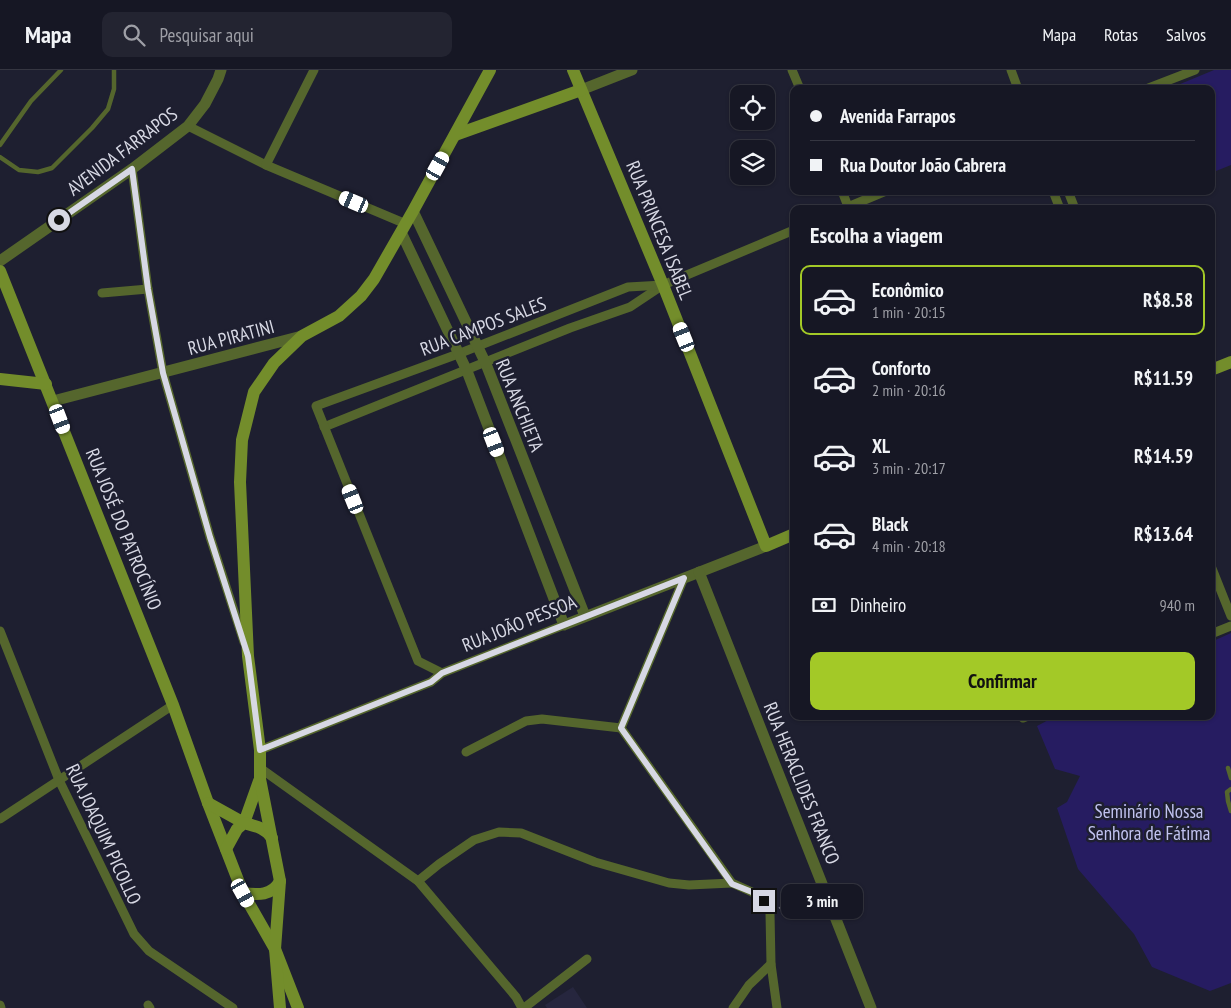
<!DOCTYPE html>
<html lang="pt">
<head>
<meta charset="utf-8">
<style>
  body { margin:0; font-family:"PT Sans Narrow",sans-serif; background:#232431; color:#f1f3f6; height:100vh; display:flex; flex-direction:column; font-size:19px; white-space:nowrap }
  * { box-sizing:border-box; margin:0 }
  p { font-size:16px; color:#9e9fa6 }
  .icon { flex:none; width:28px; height:28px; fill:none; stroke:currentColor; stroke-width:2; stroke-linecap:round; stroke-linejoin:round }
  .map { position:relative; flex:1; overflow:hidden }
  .sheet { position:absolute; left:790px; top:135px; width:425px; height:515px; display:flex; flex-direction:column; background:#161724; border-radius:10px; box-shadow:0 1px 4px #0004,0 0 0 1px #353641 }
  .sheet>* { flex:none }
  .top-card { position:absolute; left:790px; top:15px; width:425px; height:110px; border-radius:10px; box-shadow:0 1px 4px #0004,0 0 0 1px #353641; display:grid; align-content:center; height:110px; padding:0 20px; background:#161724 }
  .tools { position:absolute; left:730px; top:15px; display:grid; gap:10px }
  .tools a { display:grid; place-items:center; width:45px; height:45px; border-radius:10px; background:#161724; box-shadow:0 1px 4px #0004,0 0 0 1px #353641; font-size:25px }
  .end { position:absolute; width:22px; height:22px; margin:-11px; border:6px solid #d7d8e4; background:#111; box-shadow:0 0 0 2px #111 }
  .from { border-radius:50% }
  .bubble { position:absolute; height:35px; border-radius:10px; background:#161724; box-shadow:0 1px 4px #0004,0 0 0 1px #353641; font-size:16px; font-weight:800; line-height:35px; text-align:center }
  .car { position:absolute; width:15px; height:30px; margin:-15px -8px; border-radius:6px; box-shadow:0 0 4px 1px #0007; background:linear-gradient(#fff 24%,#345 0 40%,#fff 0 76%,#345 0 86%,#fff 0) }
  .top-card b { display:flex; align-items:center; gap:18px; height:48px; font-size:19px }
  .top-card b+b { border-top:1px solid #353641 }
  .top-card i { width:12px; height:12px; background:#f1f3f6 }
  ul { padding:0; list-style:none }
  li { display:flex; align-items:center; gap:15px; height:70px; margin:0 10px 8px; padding:0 10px; border:2px solid transparent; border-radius:10px }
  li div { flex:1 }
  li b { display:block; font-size:19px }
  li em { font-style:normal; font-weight:800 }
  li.on { border-color:#a3c927 }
  li>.icon { width:45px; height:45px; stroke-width:1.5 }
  h2 { padding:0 20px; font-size:22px; line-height:60px }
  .pay { display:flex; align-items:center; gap:12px; height:55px; padding:0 20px; font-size:19px }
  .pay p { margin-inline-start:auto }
  .cta { display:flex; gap:10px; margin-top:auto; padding:10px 20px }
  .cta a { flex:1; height:58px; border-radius:10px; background:#a3c927; color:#111; font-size:20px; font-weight:800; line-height:58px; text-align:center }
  header { display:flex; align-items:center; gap:30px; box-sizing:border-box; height:70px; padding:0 25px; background:#161724; border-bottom:1px solid #353641 }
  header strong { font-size:24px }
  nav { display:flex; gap:28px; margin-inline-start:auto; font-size:18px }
  .search { width:350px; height:45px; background:#232431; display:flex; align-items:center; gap:12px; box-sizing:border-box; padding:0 18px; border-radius:10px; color:#9e9fa6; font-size:19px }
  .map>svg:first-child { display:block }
  .built { fill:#26263e }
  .green { fill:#261c61 }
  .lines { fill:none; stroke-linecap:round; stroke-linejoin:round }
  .path { stroke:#757684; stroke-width:2; stroke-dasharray:1 4; stroke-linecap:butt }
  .service { stroke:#55662d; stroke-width:4.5 }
  .minor { stroke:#55662d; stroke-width:9 }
  .tertiary { stroke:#55662d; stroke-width:11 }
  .secondary { stroke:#738d2b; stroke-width:12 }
  .route { stroke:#d7d8e4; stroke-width:6 }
  .labels { text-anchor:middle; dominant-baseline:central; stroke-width:5; stroke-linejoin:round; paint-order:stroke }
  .street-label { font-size:19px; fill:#d7d8e4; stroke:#1e1f30 }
  .park-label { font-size:19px; fill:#c1c3f0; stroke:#1e1f30 }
</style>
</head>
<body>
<header>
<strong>Mapa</strong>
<div class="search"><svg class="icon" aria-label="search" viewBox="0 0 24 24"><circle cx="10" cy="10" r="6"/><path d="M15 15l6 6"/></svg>Pesquisar aqui</div>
<nav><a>Mapa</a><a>Rotas</a><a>Salvos</a></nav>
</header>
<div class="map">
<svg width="1231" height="938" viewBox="0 0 1231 938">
  <rect width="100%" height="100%" fill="#1e1f30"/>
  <polygon class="built" points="573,917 587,938 547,938 545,935"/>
  <g class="green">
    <polygon points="1214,0 1231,0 1231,95 1211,103 1211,19 1173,19 1173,17"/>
    <polygon points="1231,563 1231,913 1210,921 1152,897 1134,864 1078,799 1057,738 1067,732 1080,706 1055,699 1037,656 1056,646 1211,646 1211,572"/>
  </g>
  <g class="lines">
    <polyline class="path" points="779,838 813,821"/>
    <g class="service">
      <polyline points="0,75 31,31 61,0"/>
      <polyline points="0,87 19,100 38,102 52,98 92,58 108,39 114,19 114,0"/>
      <polyline points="1228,698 1231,708"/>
      <polyline points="1231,719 1227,722 1228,731 1231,741"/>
    </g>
    <g class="minor">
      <polyline points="792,0 800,19"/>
      <polyline points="1011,0 1018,19"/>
      <polyline points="1146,19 1195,0"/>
      <polyline points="188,56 266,95 406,154"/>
      <polyline points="266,95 314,0"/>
      <polyline points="132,99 148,219 163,303 210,467 244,572"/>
      <polyline points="842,121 849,139"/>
      <polyline points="1053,121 1060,139"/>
      <polyline points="1068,121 1075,139"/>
      <polyline points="843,139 886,121"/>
      <polyline points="102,223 148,219"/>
      <polyline points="324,357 570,258 630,237 663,215 794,160"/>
      <polyline points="1211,496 1231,546"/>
      <polyline points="0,561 59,710 134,864 149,881 233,938"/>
      <polyline points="1211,564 1231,556"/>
      <polyline points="442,603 418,591 316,336 458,284 628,217 663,215"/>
      <polyline points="1023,648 1028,646"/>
      <polyline points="621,658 732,813 752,822 764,831 770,843 771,894 777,938"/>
      <polyline points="621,658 684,508"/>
      <polyline points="260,680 431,612 442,603 564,555"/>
      <polyline points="466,682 526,651 542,649 621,658"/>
      <polyline points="260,698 418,811 516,927 522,938"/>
      <polyline points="0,749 173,635"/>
      <polyline points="418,811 439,794 474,770 499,762 521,763 595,792 669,813 689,815 732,813"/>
      <polyline points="0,935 1,938"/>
      <polyline points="148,935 150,938"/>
      <polyline points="524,938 587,889"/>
      <polyline points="733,938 749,915 771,894"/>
    </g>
    <g class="tertiary">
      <polyline points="581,20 632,0"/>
      <polyline points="413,141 486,294 585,546"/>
      <polyline points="401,162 467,301 564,555 766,476"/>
      <polyline points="0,191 132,99 188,56 205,34 218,9 221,0"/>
      <polyline points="53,331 302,266"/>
      <polyline points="699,502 871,938"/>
    </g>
    <g class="secondary">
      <polyline points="573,0 663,215 766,476 794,464"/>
      <polyline points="455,65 581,20"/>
      <polyline points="0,201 173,635 208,733 243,823 275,879 298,938"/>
      <polyline points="1211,300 1231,292"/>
      <polyline points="0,309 46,314"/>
      <polyline points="208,733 244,753 259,711"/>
      <path d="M226,779L237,759L244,753C255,756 266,758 272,768"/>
      <path d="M243,823C258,825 272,826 280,811"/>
      <polyline points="280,938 275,879 280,811 260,709 260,680 248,586 240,412 242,370 254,322 274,293 302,266 339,246 361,226 374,209 413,141 490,0"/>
    </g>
  </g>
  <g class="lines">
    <polyline class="route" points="59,150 132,99 148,219 163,303 210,467 248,586 260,680 431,612 442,603 684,508 621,658 732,814 752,822 764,831"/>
  </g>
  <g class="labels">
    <g class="street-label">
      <text transform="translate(122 81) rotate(-37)">AVENIDA FARRAPOS</text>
      <text transform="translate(660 160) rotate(68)">RUA PRINCESA ISABEL</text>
      <text transform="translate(483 256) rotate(-21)">RUA CAMPOS SALES</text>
      <text transform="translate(231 267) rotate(-15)">RUA PIRATINI</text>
      <text transform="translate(520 335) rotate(68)">RUA ANCHIETA</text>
      <text transform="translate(124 459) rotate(68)">RUA JOSÉ DO PATROCÍNIO</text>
      <text transform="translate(519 553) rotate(-22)">RUA JOÃO PESSOA</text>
      <text transform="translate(802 713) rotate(68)">RUA HERACLIDES FRANCO</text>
      <text transform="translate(104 764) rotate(65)">RUA JOAQUIM PICOLLO</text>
    </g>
    <g class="park-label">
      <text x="1149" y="741">Seminário Nossa<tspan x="1149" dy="22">Senhora de Fátima</tspan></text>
    </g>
  </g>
</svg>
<div class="tools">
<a><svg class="icon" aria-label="locate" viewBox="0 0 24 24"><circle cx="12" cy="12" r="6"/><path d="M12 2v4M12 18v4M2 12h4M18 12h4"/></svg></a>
<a><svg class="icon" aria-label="layers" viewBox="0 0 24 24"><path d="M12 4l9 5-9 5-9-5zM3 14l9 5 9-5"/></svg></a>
</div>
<i class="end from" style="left:59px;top:150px"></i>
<i class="end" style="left:764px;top:831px"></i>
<div class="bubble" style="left:781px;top:814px;width:82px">3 min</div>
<i class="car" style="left:438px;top:96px;rotate:29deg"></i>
<i class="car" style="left:354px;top:132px;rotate:293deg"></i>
<i class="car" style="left:684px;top:267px;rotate:338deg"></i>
<i class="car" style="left:60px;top:349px;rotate:159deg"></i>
<i class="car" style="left:494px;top:372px;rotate:159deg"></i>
<i class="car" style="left:353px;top:429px;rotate:338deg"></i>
<i class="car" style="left:243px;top:823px;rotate:151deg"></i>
<div class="top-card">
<b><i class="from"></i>Avenida Farrapos</b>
<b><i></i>Rua Doutor João Cabrera</b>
</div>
<section class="sheet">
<h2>Escolha a viagem</h2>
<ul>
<li class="on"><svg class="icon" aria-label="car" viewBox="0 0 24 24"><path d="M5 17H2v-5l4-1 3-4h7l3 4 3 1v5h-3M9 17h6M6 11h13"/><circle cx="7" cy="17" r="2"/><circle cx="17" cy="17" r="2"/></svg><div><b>Econômico</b><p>1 min · 20:15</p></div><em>R$8.58</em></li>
<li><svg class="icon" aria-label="car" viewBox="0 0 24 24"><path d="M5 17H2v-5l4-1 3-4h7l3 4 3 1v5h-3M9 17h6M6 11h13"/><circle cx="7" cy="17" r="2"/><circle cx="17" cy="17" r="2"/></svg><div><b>Conforto</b><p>2 min · 20:16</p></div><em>R$11.59</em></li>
<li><svg class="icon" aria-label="car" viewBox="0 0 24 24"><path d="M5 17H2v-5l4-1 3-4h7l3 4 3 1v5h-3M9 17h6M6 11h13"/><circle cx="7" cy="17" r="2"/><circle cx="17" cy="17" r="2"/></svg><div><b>XL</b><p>3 min · 20:17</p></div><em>R$14.59</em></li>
<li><svg class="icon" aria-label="car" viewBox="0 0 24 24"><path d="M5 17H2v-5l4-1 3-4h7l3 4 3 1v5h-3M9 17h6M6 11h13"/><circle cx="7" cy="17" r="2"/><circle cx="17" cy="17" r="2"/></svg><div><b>Black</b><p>4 min · 20:18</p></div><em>R$13.64</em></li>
</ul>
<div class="pay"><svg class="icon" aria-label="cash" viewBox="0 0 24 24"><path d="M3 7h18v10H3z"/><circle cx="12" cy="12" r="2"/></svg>Dinheiro<p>940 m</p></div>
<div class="cta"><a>Confirmar</a></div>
</section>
</div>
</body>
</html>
